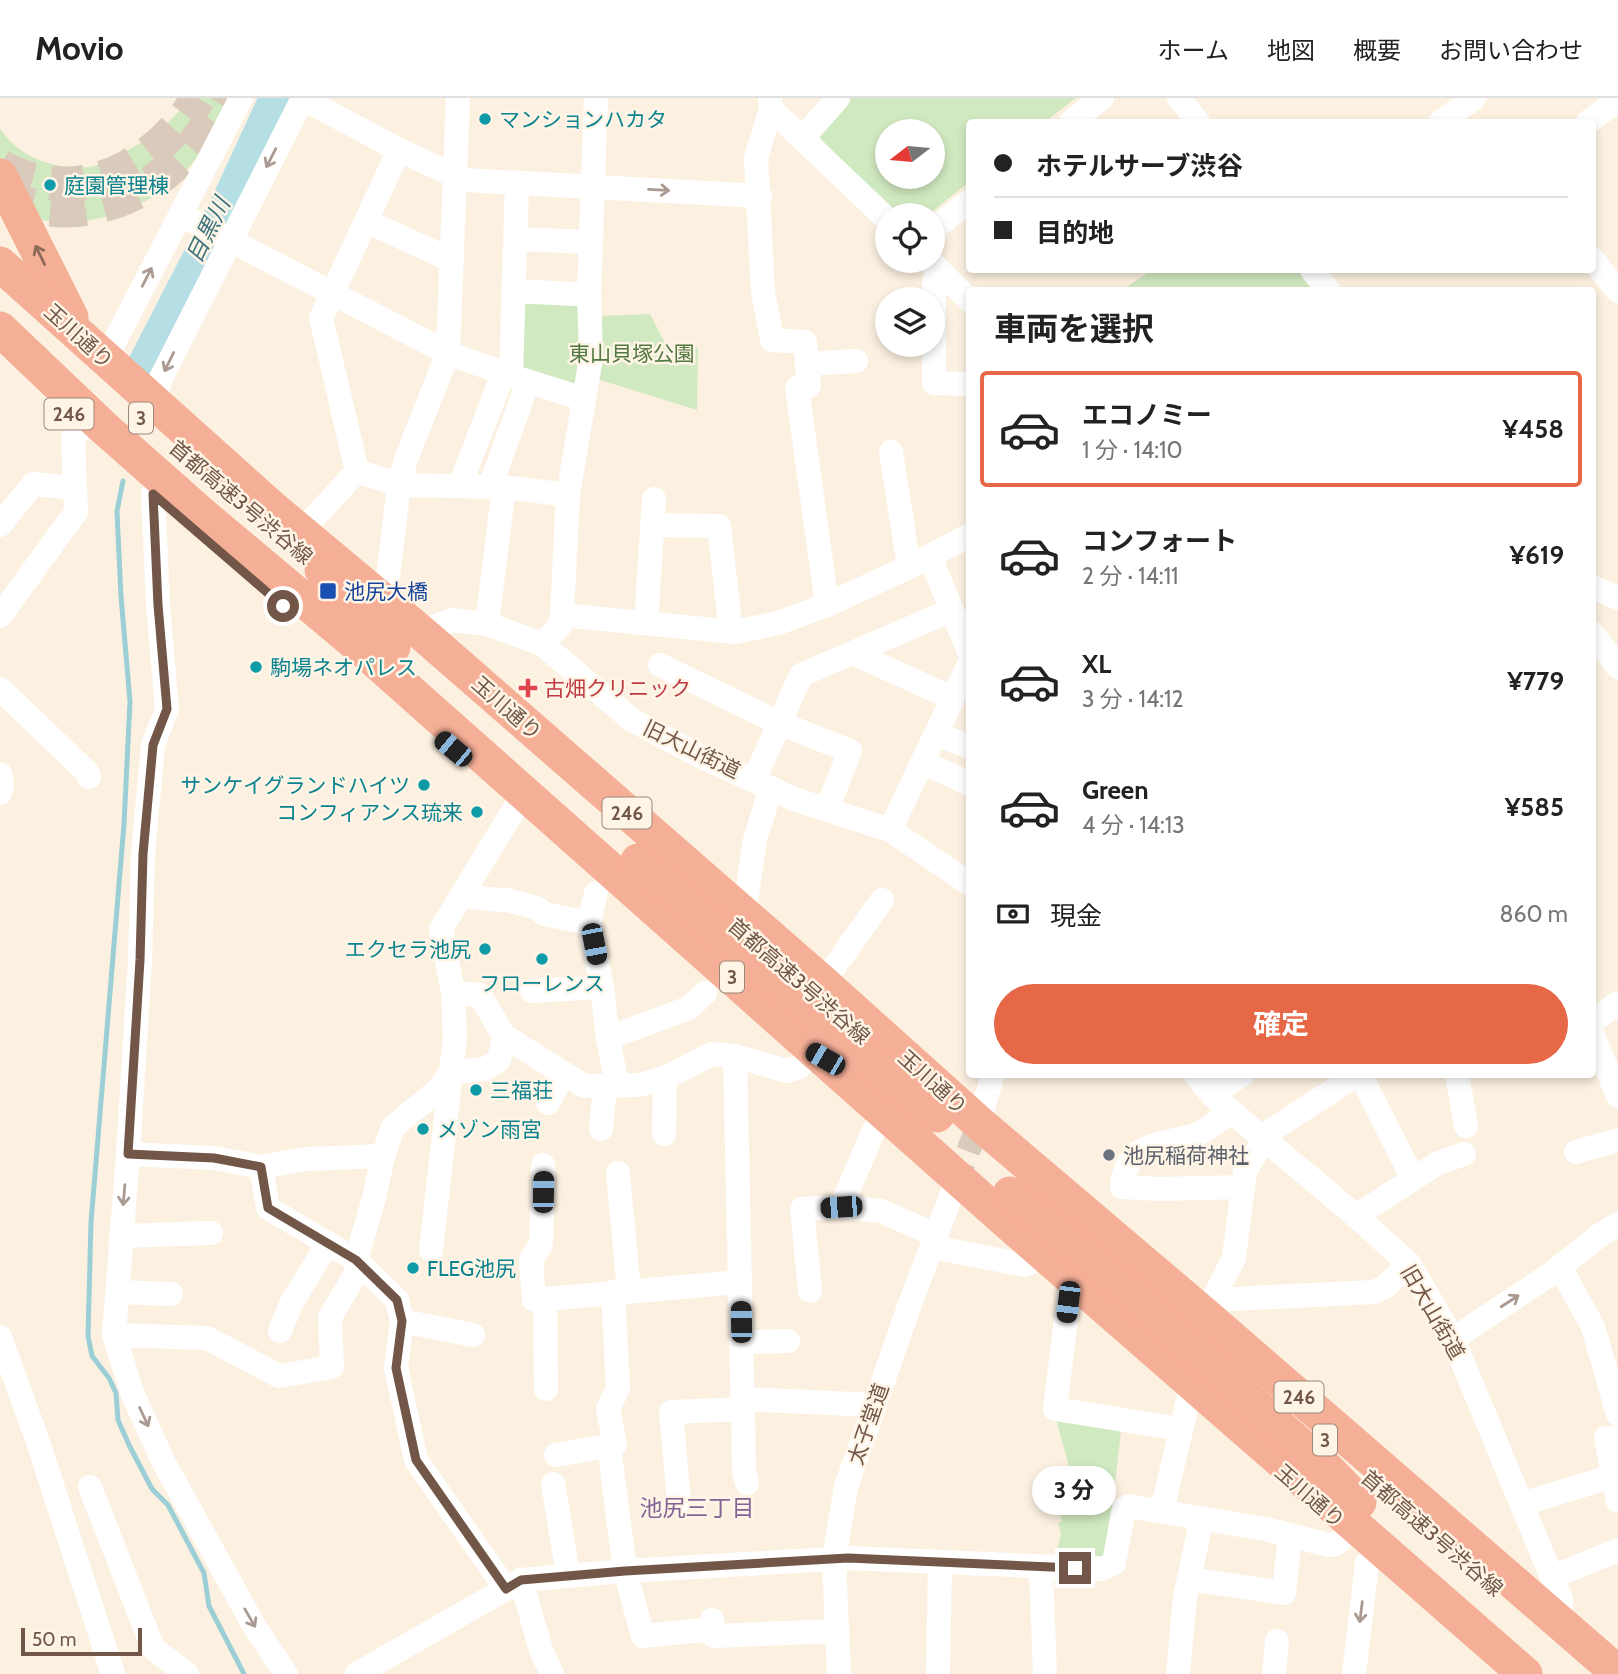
<!DOCTYPE html>
<html lang="ja">
<head>
<meta charset="utf-8">
<style>
  body { margin:0; font-family:Cabin,"Noto Sans JP",sans-serif; background:#f6f6f6; color:#222; height:100vh; display:flex; flex-direction:column; font-size:26px; white-space:nowrap }
  * { box-sizing:border-box; margin:0 }
  p { font-size:23px; color:#767676 }
  .icon { flex:none; width:38px; height:38px; fill:none; stroke:currentColor; stroke-width:2; stroke-linecap:round; stroke-linejoin:round }
  .map { position:relative; flex:1; overflow:hidden }
  .sheet { position:absolute; left:966px; top:189px; width:630px; height:791px; display:flex; flex-direction:column; background:#fff; border-radius:7px; box-shadow:0 4px 10px #0003 }
  .sheet>* { flex:none }
  .top-card { position:absolute; left:966px; top:21px; width:630px; height:154px; border-radius:7px; box-shadow:0 4px 10px #0003; display:grid; align-content:center; height:154px; padding:0 28px; background:#fff }
  .needle { width:46px; rotate:254deg }
  .controls { position:absolute; left:875px; top:21px; display:grid; gap:14px }
  .controls a { display:grid; place-items:center; width:70px; height:70px; border-radius:50%; background:#fff; box-shadow:0 4px 10px #0003; font-size:35px }
  .scale { position:absolute; left:21px; bottom:18px; width:121px; box-sizing:border-box; padding-left:7px; border:4px solid #725748; border-top:0; font-size:19px; line-height:24px; white-space:nowrap; color:#725748; -webkit-text-stroke:5px #fff5e7; paint-order:stroke }
  .end { position:absolute; width:32px; height:32px; margin:-16px; border:9px solid #725748; background:#fff; box-shadow:0 0 0 4px #fff }
  .from { border-radius:50% }
  .bubble { position:absolute; height:49px; border-radius:24px; background:#fff; box-shadow:0 4px 10px #0003; font-size:23px; font-weight:700; line-height:49px; text-align:center }
  .car { position:absolute; width:21px; height:42px; margin:-21px -10px; border-radius:9px; box-shadow:0 0 5px 2px #0007; background:linear-gradient(#222 24%,#8ab4d8 0 40%,#222 0 76%,#8ab4d8 0 86%,#222 0) }
  .top-card b { display:flex; align-items:center; gap:24px; height:66px; font-size:26px }
  .top-card b+b { border-top:2px solid #e0e0e0 }
  .top-card i { width:18px; height:18px; background:#222 }
  ul { padding:0; list-style:none }
  li { display:flex; align-items:center; gap:21px; height:116px; margin:0 14px 10px; padding:0 14px; border:4px solid transparent; border-radius:7px }
  li div { flex:1 }
  li b { display:block; font-size:26px }
  li em { font-style:normal; font-weight:700 }
  li.selected { border-color:#e66846 }
  li>.icon { width:63px; height:63px; stroke-width:1.5 }
  h2 { padding:0 28px; font-size:32px; line-height:84px }
  .pay { display:flex; align-items:center; gap:18px; height:77px; padding:0 28px; font-size:26px }
  .pay p { margin-inline-start:auto }
  .button { display:flex; gap:14px; margin-top:auto; padding:14px 28px }
  .button a { flex:1; height:80px; border-radius:42px; background:#e66846; color:#fff; font-size:28px; font-weight:700; line-height:80px; text-align:center }
  header { display:flex; align-items:center; gap:42px; box-sizing:border-box; height:98px; padding:0 35px; background:#fff; border-bottom:2px solid #e0e0e0 }
  header strong { font-size:33px }
  nav { display:flex; gap:38px; margin-inline-start:auto; font-size:24px }
  .map>svg:first-child { display:block }
  .green { fill:#d1e9c0; fill-rule:evenodd }
  .lines { fill:none; stroke-linecap:round; stroke-linejoin:round }
  .stream { stroke:#9cced6; stroke-width:5 }
  .river { stroke:#b6dfe5; stroke-width:30 }
  .minor-tunnel { stroke:#dacabb; stroke-width:24; stroke-dasharray:24 12; stroke-linecap:butt }
  .highway-tunnel { stroke:#dacabb; stroke-width:35; stroke-dasharray:35 18; stroke-linecap:butt }
  .minor { stroke:#fff; stroke-width:24 }
  .highway { stroke:#f6af97; stroke-width:35 }
  .oneway { stroke:#aa9a91 }
  .oneway2 { stroke:#8c6958 }
  .route { stroke:#725748; stroke-width:9 }
  .culture-dot { fill:#0f9aa8; stroke:#fff5e7; stroke-width:2.5 }
  .transit-dot { fill:#1a4fb4; stroke:#fff5e7; stroke-width:2.5 }
  .health-dot { fill:#e0444e; stroke:#fff5e7; stroke-width:2.5 }
  .worship-dot { fill:#6b7280; stroke:#fff5e7; stroke-width:2.5 }
  .labels { text-anchor:middle; dominant-baseline:central; stroke-width:5; stroke-linejoin:round; paint-order:stroke }
  .shield { fill:#fff5e7; stroke:#9c8678; stroke-width:2 }
  .shield-label { font-size:19px; font-weight:bold; fill:#725748 }
  .culture-label { font-size:21px; fill:#0d838f; stroke:#fff5e7; text-anchor:start }
  .street-label { font-size:21px; fill:#725748; stroke:#fff5e7 }
  .park-label { font-size:21px; fill:#527841; stroke:#fff5e7 }
  .transit-label { font-size:21px; fill:#164399; stroke:#fff5e7; text-anchor:start }
  .health-label { font-size:21px; fill:#be3a42; stroke:#fff5e7; text-anchor:start }
  .worship-label { font-size:21px; fill:#5b616d; stroke:#fff5e7; text-anchor:start }
  .water-label { font-size:23px; font-style:italic; fill:#3f757f; stroke:#fff5e7 }
  .neighbourhood-label { font-size:23px; fill:#846496; stroke:#fff5e7 }
</style>
</head>
<body>
<header>
<strong>Movio</strong>
<nav><a>ホーム</a><a>地図</a><a>概要</a><a>お問い合わせ</a></nav>
</header>
<div class="map">
<svg width="1618" height="1576" viewBox="0 0 1618 1576">
  <rect width="100%" height="100%" fill="#fcf1e1"/>
  <g class="green">
    <path d="M189,0H231C220,20 210,43 196,61C159,109 90,134 31,120C20,117 10,113 0,109V30C18,60 56,72 89,69C97,68 106,62 114,59C144,45 170,28 189,0Z"/>
    <path d="M826,0H1076L1045,24H970L969,84L928,117H896L818,38ZM887,33H933V79H887Z"/>
    <polygon points="1152,172 1299,172 1314,192 1122,192"/>
    <polygon points="518,196 581,199 582,277 576,292 514,275"/>
    <polygon points="650,216 668,251 698,250 697,312 597,281 600,218"/>
    <polygon points="1054,1314 1122,1323 1107,1459 1057,1453 1061,1435 1058,1425 1062,1423 1060,1415 1066,1413 1061,1398 1069,1396 1065,1382 1072,1379"/>
  </g>
  <g class="lines">
    <polyline class="stream" points="123,383 117,413 118,436 121,498 130,604 124,726 91,1124 88,1238 92,1258 109,1280 116,1295 118,1322 129,1347 152,1391 168,1407 204,1475 209,1508 244,1576"/>
    <polyline class="river" points="143,265 227,102 274,0"/>
    <polyline class="minor-tunnel" points="955,1087 979,1025"/>
    <g class="highway-tunnel">
      <path d="M0,69C78,111 155,70 198,0"/>
      <path d="M0,96C21,107 44,112 67,112C141,110 191,60 226,0"/>
    </g>
    <g class="minor">
      <polyline points="302,0 399,52 464,82 760,98"/>
      <polyline points="770,0 771,11 756,60 763,194 772,242 805,244 809,288 797,290 827,507"/>
      <polyline points="1179,0 1198,24"/>
      <polyline points="771,11 887,121"/>
      <polyline points="1071,24 1102,0"/>
      <polyline points="1441,24 1474,0"/>
      <polyline points="1588,24 1618,2"/>
      <polyline points="803,40 838,0"/>
      <polyline points="181,117 448,255 511,278 584,301"/>
      <polyline points="366,123 451,162"/>
      <polyline points="933,131 970,103"/>
      <polyline points="516,141 590,144"/>
      <polyline points="1592,161 1618,193"/>
      <polyline points="930,163 970,203"/>
      <polyline points="937,171 934,187 934,285 970,286"/>
      <polyline points="1312,172 1328,192"/>
      <polyline points="513,193 576,196"/>
      <polyline points="105,262 241,0"/>
      <polyline points="807,266 856,263"/>
      <polyline points="511,278 517,85"/>
      <polyline points="157,309 156,296 161,280 303,0"/>
      <polyline points="891,354 909,469"/>
      <polyline points="357,373 399,387 504,389 568,397"/>
      <polyline points="460,387 503,276"/>
      <polyline points="490,389 528,284"/>
      <polyline points="75,390 73,339 83,329"/>
      <polyline points="153,396 158,507 167,611 153,647 143,756 140,862 128,1056 114,1237 133,1297 163,1363 253,1526 286,1576"/>
      <polyline points="0,427 33,386 75,390 76,414 0,518"/>
      <polyline points="653,427 719,428 731,534"/>
      <polyline points="301,434 357,373 321,220 399,52"/>
      <polyline points="930,459 970,556"/>
      <polyline points="1592,489 1618,500"/>
      <polyline points="385,504 399,387 406,361 448,255 458,0"/>
      <polyline points="562,517 735,534 778,525 827,507 909,469 970,437"/>
      <polyline points="646,525 654,401"/>
      <polyline points="487,526 504,389"/>
      <polyline points="1592,535 1618,569"/>
      <polyline points="424,537 431,530 452,522 487,526 542,546 632,622 700,658 794,701 890,732 970,786"/>
      <polyline points="542,546 560,528 562,517 568,397 591,260 589,196 596,0"/>
      <polyline points="853,555 952,600"/>
      <polyline points="660,567 779,625 850,653 827,711"/>
      <polyline points="0,591 87,674 89,679"/>
      <polyline points="936,636 970,649"/>
      <polyline points="922,664 970,686"/>
      <polyline points="0,676 2,687 0,695"/>
      <polyline points="754,682 801,577 952,512"/>
      <polyline points="890,732 970,564"/>
      <polyline points="596,795 589,825 602,889"/>
      <polyline points="461,798 498,802"/>
      <polyline points="507,802 537,810 544,816 589,825"/>
      <polyline points="744,817 755,741 771,690"/>
      <polyline points="823,885 882,802"/>
      <polyline points="532,893 602,889 608,940"/>
      <polyline points="453,895 480,897 504,938 584,988 639,987 667,979 712,956 735,958 787,973 799,969 809,959"/>
      <polyline points="1592,924 1618,905"/>
      <polyline points="1592,935 1618,998"/>
      <polyline points="735,958 744,1373 747,1385"/>
      <polyline points="1195,976 1214,999 1356,1118 1409,1166 1453,1241 1561,1501 1560,1526"/>
      <polyline points="1360,976 1413,1081"/>
      <polyline points="1457,976 1466,1028"/>
      <polyline points="617,987 608,940 689,910 705,895"/>
      <polyline points="1212,996 1243,976"/>
      <polyline points="548,1005 564,975"/>
      <path d="M1232,1014C1220,1021 1208,1032 1195,1037C1160,1048 1126,1043 1122,1089L1160,1091L1243,1089"/>
      <polyline points="979,1025 993,976"/>
      <polyline points="601,1031 605,988"/>
      <polyline points="664,1036 665,979"/>
      <polyline points="1576,1054 1618,1042"/>
      <polyline points="128,1056 214,1060 261,1069 307,1061 383,1058"/>
      <polyline points="543,1067 541,1147 531,1161 534,1202 740,1184"/>
      <polyline points="261,1069 268,1110 356,1162"/>
      <polyline points="618,1075 629,1193"/>
      <polyline points="841,1109 873,1034 881,1023"/>
      <polyline points="1356,1118 1438,1065 1464,1056"/>
      <polyline points="121,1138 211,1135"/>
      <polyline points="932,1149 1025,1167 1039,1161"/>
      <polyline points="431,1152 451,974 485,971 499,962 504,938"/>
      <polyline points="1560,1169 1593,1229 1618,1316"/>
      <polyline points="1070,1188 1055,1311 1181,1331"/>
      <polyline points="810,1193 802,1111 841,1109 881,1113 936,1137"/>
      <polyline points="117,1194 171,1196"/>
      <polyline points="613,1194 618,1290 608,1311 615,1347 609,1348 625,1473 643,1538 713,1531"/>
      <polyline points="545,1201 546,1291"/>
      <polyline points="1212,1202 1374,1194 1386,1188 1409,1166"/>
      <polyline points="1205,1217 1234,1160 1245,1073 1269,1034 1358,976"/>
      <polyline points="402,1223 473,1237"/>
      <polyline points="280,1233 291,1206 328,1145"/>
      <polyline points="114,1237 207,1240 279,1278 332,1269 330,1219 361,1167"/>
      <polyline points="0,1239 38,1344 113,1576"/>
      <polyline points="1453,1241 1551,1176 1600,1137 1618,1126"/>
      <polyline points="742,1244 788,1243"/>
      <polyline points="743,1301 874,1307"/>
      <polyline points="1618,1340 1606,1340 1618,1403"/>
      <polyline points="556,1357 609,1348"/>
      <polyline points="553,1386 568,1477"/>
      <polyline points="90,1389 153,1550 187,1576"/>
      <polyline points="679,1403 671,1314 743,1311"/>
      <polyline points="1522,1406 1613,1378"/>
      <polyline points="1162,1413 1190,1294"/>
      <polyline points="1041,1469 1045,1576"/>
      <polyline points="1552,1479 1618,1452"/>
      <polyline points="1189,1481 1284,1495 1290,1437"/>
      <polyline points="521,1482 541,1552 552,1576"/>
      <polyline points="506,1491 416,1362 396,1270 402,1223 397,1202 356,1162 374,1100 383,1058 393,1029 438,992 451,974 455,940 453,895 441,831 518,705"/>
      <polyline points="712,1522 714,1538 837,1533"/>
      <polyline points="357,1576 521,1482 625,1473 848,1460 1102,1471 1114,1465 1123,1415 1124,1411 1129,1408 1270,1432 1329,1447 1336,1446 1351,1433"/>
      <polyline points="839,1576 834,1461 846,1389 910,1206 955,1087"/>
      <polyline points="938,1576 940,1464"/>
      <polyline points="1178,1576 1185,1499 1202,1420"/>
      <polyline points="1274,1576 1277,1543"/>
      <polyline points="1354,1576 1367,1465 1376,1455"/>
    </g>
    <g class="highway">
      <polyline points="0,78 71,219"/>
      <polyline points="0,166 271,409 424,537 823,885 979,1025 1205,1217 1618,1575"/>
      <polyline points="0,231 102,328 205,419 354,544 1005,1122 1525,1576"/>
      <polyline points="322,472 355,512 393,549"/>
      <polyline points="638,763 865,960 937,1017"/>
      <polyline points="1010,1096 1107,1175 1325,1369 1359,1404"/>
    </g>
  </g>
  <defs><path id="oneway-shaft" d="M-6 0H5M1.5-3L5.5 0L1.5 3" fill="none" stroke-width="1.6" stroke-linecap="round" stroke-linejoin="round" transform="scale(1.75)"/></defs>
  <g class="oneway">
    <use href="#oneway-shaft" transform="translate(271 60) rotate(117)"/>
    <use href="#oneway-shaft" transform="translate(659 92) rotate(3)"/>
    <use href="#oneway-shaft" transform="translate(147 179) rotate(-63)"/>
    <use href="#oneway-shaft" transform="translate(169 264) rotate(116)"/>
    <use href="#oneway-shaft" transform="translate(124 1097) rotate(95)"/>
    <use href="#oneway-shaft" transform="translate(1510 1203) rotate(-33)"/>
    <use href="#oneway-shaft" transform="translate(144 1319) rotate(65)"/>
    <use href="#oneway-shaft" transform="translate(1361 1514) rotate(97)"/>
    <use href="#oneway-shaft" transform="translate(250 1520) rotate(60)"/>
  </g>
  <use class="oneway2" href="#oneway-shaft" transform="translate(40 157) rotate(-116)"/>
  <g class="lines">
    <polyline class="route" points="283,508 153,396 158,507 167,611 153,647 143,756 140,862 128,1056 214,1060 261,1069 268,1110 356,1162 397,1202 402,1223 396,1270 416,1362 506,1491 521,1482 625,1473 848,1460 1075,1470"/>
  </g>
  <g class="culture-dot">
    <circle cx="485" cy="21" r="7"/>
    <circle cx="50" cy="87" r="7"/>
    <circle cx="256" cy="569" r="7"/>
    <circle cx="424" cy="687" r="7"/>
    <circle cx="477" cy="714" r="7"/>
    <circle cx="485" cy="851" r="7"/>
    <circle cx="542" cy="861" r="7"/>
    <circle cx="476" cy="992" r="7"/>
    <circle cx="423" cy="1031" r="7"/>
    <circle cx="413" cy="1170" r="7"/>
  </g>
  <rect class="transit-dot" x="319" y="484" width="18" height="18" rx="3.5"/>
  <path class="health-dot" d="M524.5 579.5h7v7h7v7h-7v7h-7v-7h-7v-7h7z"/>
  <circle class="worship-dot" cx="1109" cy="1057" r="7"/>
  <g class="labels">
    <g class="shield">
      <rect x="44.5" y="300.5" width="49" height="31" rx="5"/>
      <rect x="129" y="304.5" width="24" height="31" rx="5"/>
      <rect x="602.5" y="699.5" width="49" height="31" rx="5"/>
      <rect x="720" y="863.5" width="24" height="31" rx="5"/>
      <rect x="1274.5" y="1283.5" width="49" height="31" rx="5"/>
      <rect x="1313" y="1326.5" width="24" height="31" rx="5"/>
    </g>
    <g class="shield-label">
      <text x="69" y="316">246</text>
      <text x="141" y="320">3</text>
      <text x="627" y="715">246</text>
      <text x="732" y="879">3</text>
      <text x="1299" y="1299">246</text>
      <text x="1325" y="1342">3</text>
    </g>
    <g class="culture-label">
      <text x="499" y="21">マンションハカタ</text>
      <text x="64" y="87">庭園管理棟</text>
      <text x="270" y="569">駒場ネオパレス</text>
      <text x="410" y="687" text-anchor="end">サンケイグランドハイツ</text>
      <text x="463" y="714" text-anchor="end">コンフィアンス琉来</text>
      <text x="471" y="851" text-anchor="end">エクセラ池尻</text>
      <text x="542" y="885" text-anchor="middle">フローレンス</text>
      <text x="490" y="992">三福荘</text>
      <text x="437" y="1031">メゾン雨宮</text>
      <text x="427" y="1170">FLEG池尻</text>
    </g>
    <g class="street-label">
      <text transform="translate(79 238) rotate(42)">玉川通り</text>
      <text transform="translate(241 404) rotate(40)">首都高速3号渋谷線</text>
      <text transform="translate(507 610) rotate(41)">玉川通り</text>
      <text transform="translate(692 651) rotate(26)">旧大山街道</text>
      <text transform="translate(799 883) rotate(41)">首都高速3号渋谷線</text>
      <text transform="translate(933 984) rotate(42)">玉川通り</text>
      <text transform="translate(1433 1214) rotate(60)">旧大山街道</text>
      <text transform="translate(868 1326) rotate(-71)">太子堂道</text>
      <text transform="translate(1310 1398) rotate(41)">玉川通り</text>
      <text transform="translate(1432 1435) rotate(41)">首都高速3号渋谷線</text>
    </g>
    <g class="park-label">
      <text x="632" y="255">東山貝塚公園</text>
    </g>
    <g class="transit-label">
      <text x="344" y="493">池尻大橋</text>
    </g>
    <g class="health-label">
      <text x="544" y="590">古畑クリニック</text>
    </g>
    <g class="worship-label">
      <text x="1123" y="1057">池尻稲荷神社</text>
    </g>
    <g class="water-label">
      <text transform="translate(208 132) rotate(-64)">目黒川</text>
    </g>
    <g class="neighbourhood-label">
      <text x="697" y="1410">池尻三丁目</text>
    </g>
  </g>
</svg>
<div class="controls">
<a><svg class="needle" viewBox="-14 -14 28 28"><path d="M0-13l5 13h-10z" fill="#e53935"/><path d="M0 13l5-13h-10z" fill="#767676"/></svg></a>
<a><svg class="icon" aria-label="locate" viewBox="0 0 24 24"><circle cx="12" cy="12" r="6"/><path d="M12 2v4M12 18v4M2 12h4M18 12h4"/></svg></a>
<a><svg class="icon" aria-label="layers" viewBox="0 0 24 24"><path d="M12 4l9 5-9 5-9-5zM3 14l9 5 9-5"/></svg></a>
</div>
<div class="scale">50 m</div>
<i class="end from" style="left:283px;top:508px"></i>
<i class="end" style="left:1075px;top:1470px"></i>
<div class="bubble" style="left:1032px;top:1368px;width:84px">3 分</div>
<i class="car" style="left:453px;top:651px;rotate:310deg"></i>
<i class="car" style="left:594px;top:846px;rotate:169deg"></i>
<i class="car" style="left:825px;top:961px;rotate:300deg"></i>
<i class="car" style="left:543px;top:1094px;rotate:1deg"></i>
<i class="car" style="left:841px;top:1109px;rotate:266deg"></i>
<i class="car" style="left:1068px;top:1204px;rotate:187deg"></i>
<i class="car" style="left:741px;top:1224px;rotate:359deg"></i>
<div class="top-card">
<b><i class="from"></i>ホテルサーブ渋谷</b>
<b><i></i>目的地</b>
</div>
<section class="sheet">
<h2>車両を選択</h2>
<ul>
<li class="selected"><svg class="icon" aria-label="car" viewBox="0 0 24 24"><path d="M5 17H2v-5l4-1 3-4h7l3 4 3 1v5h-3M9 17h6M6 11h13"/><circle cx="7" cy="17" r="2"/><circle cx="17" cy="17" r="2"/></svg><div><b>エコノミー</b><p>1 分 · 14:10</p></div><em>¥458</em></li>
<li><svg class="icon" aria-label="car" viewBox="0 0 24 24"><path d="M5 17H2v-5l4-1 3-4h7l3 4 3 1v5h-3M9 17h6M6 11h13"/><circle cx="7" cy="17" r="2"/><circle cx="17" cy="17" r="2"/></svg><div><b>コンフォート</b><p>2 分 · 14:11</p></div><em>¥619</em></li>
<li><svg class="icon" aria-label="car" viewBox="0 0 24 24"><path d="M5 17H2v-5l4-1 3-4h7l3 4 3 1v5h-3M9 17h6M6 11h13"/><circle cx="7" cy="17" r="2"/><circle cx="17" cy="17" r="2"/></svg><div><b>XL</b><p>3 分 · 14:12</p></div><em>¥779</em></li>
<li><svg class="icon" aria-label="car" viewBox="0 0 24 24"><path d="M5 17H2v-5l4-1 3-4h7l3 4 3 1v5h-3M9 17h6M6 11h13"/><circle cx="7" cy="17" r="2"/><circle cx="17" cy="17" r="2"/></svg><div><b>Green</b><p>4 分 · 14:13</p></div><em>¥585</em></li>
</ul>
<div class="pay"><svg class="icon" aria-label="cash" viewBox="0 0 24 24"><path d="M3 7h18v10H3z"/><circle cx="12" cy="12" r="2"/></svg>現金<p>860 m</p></div>
<div class="button"><a>確定</a></div>
</section>
</div>
</body>
</html>
